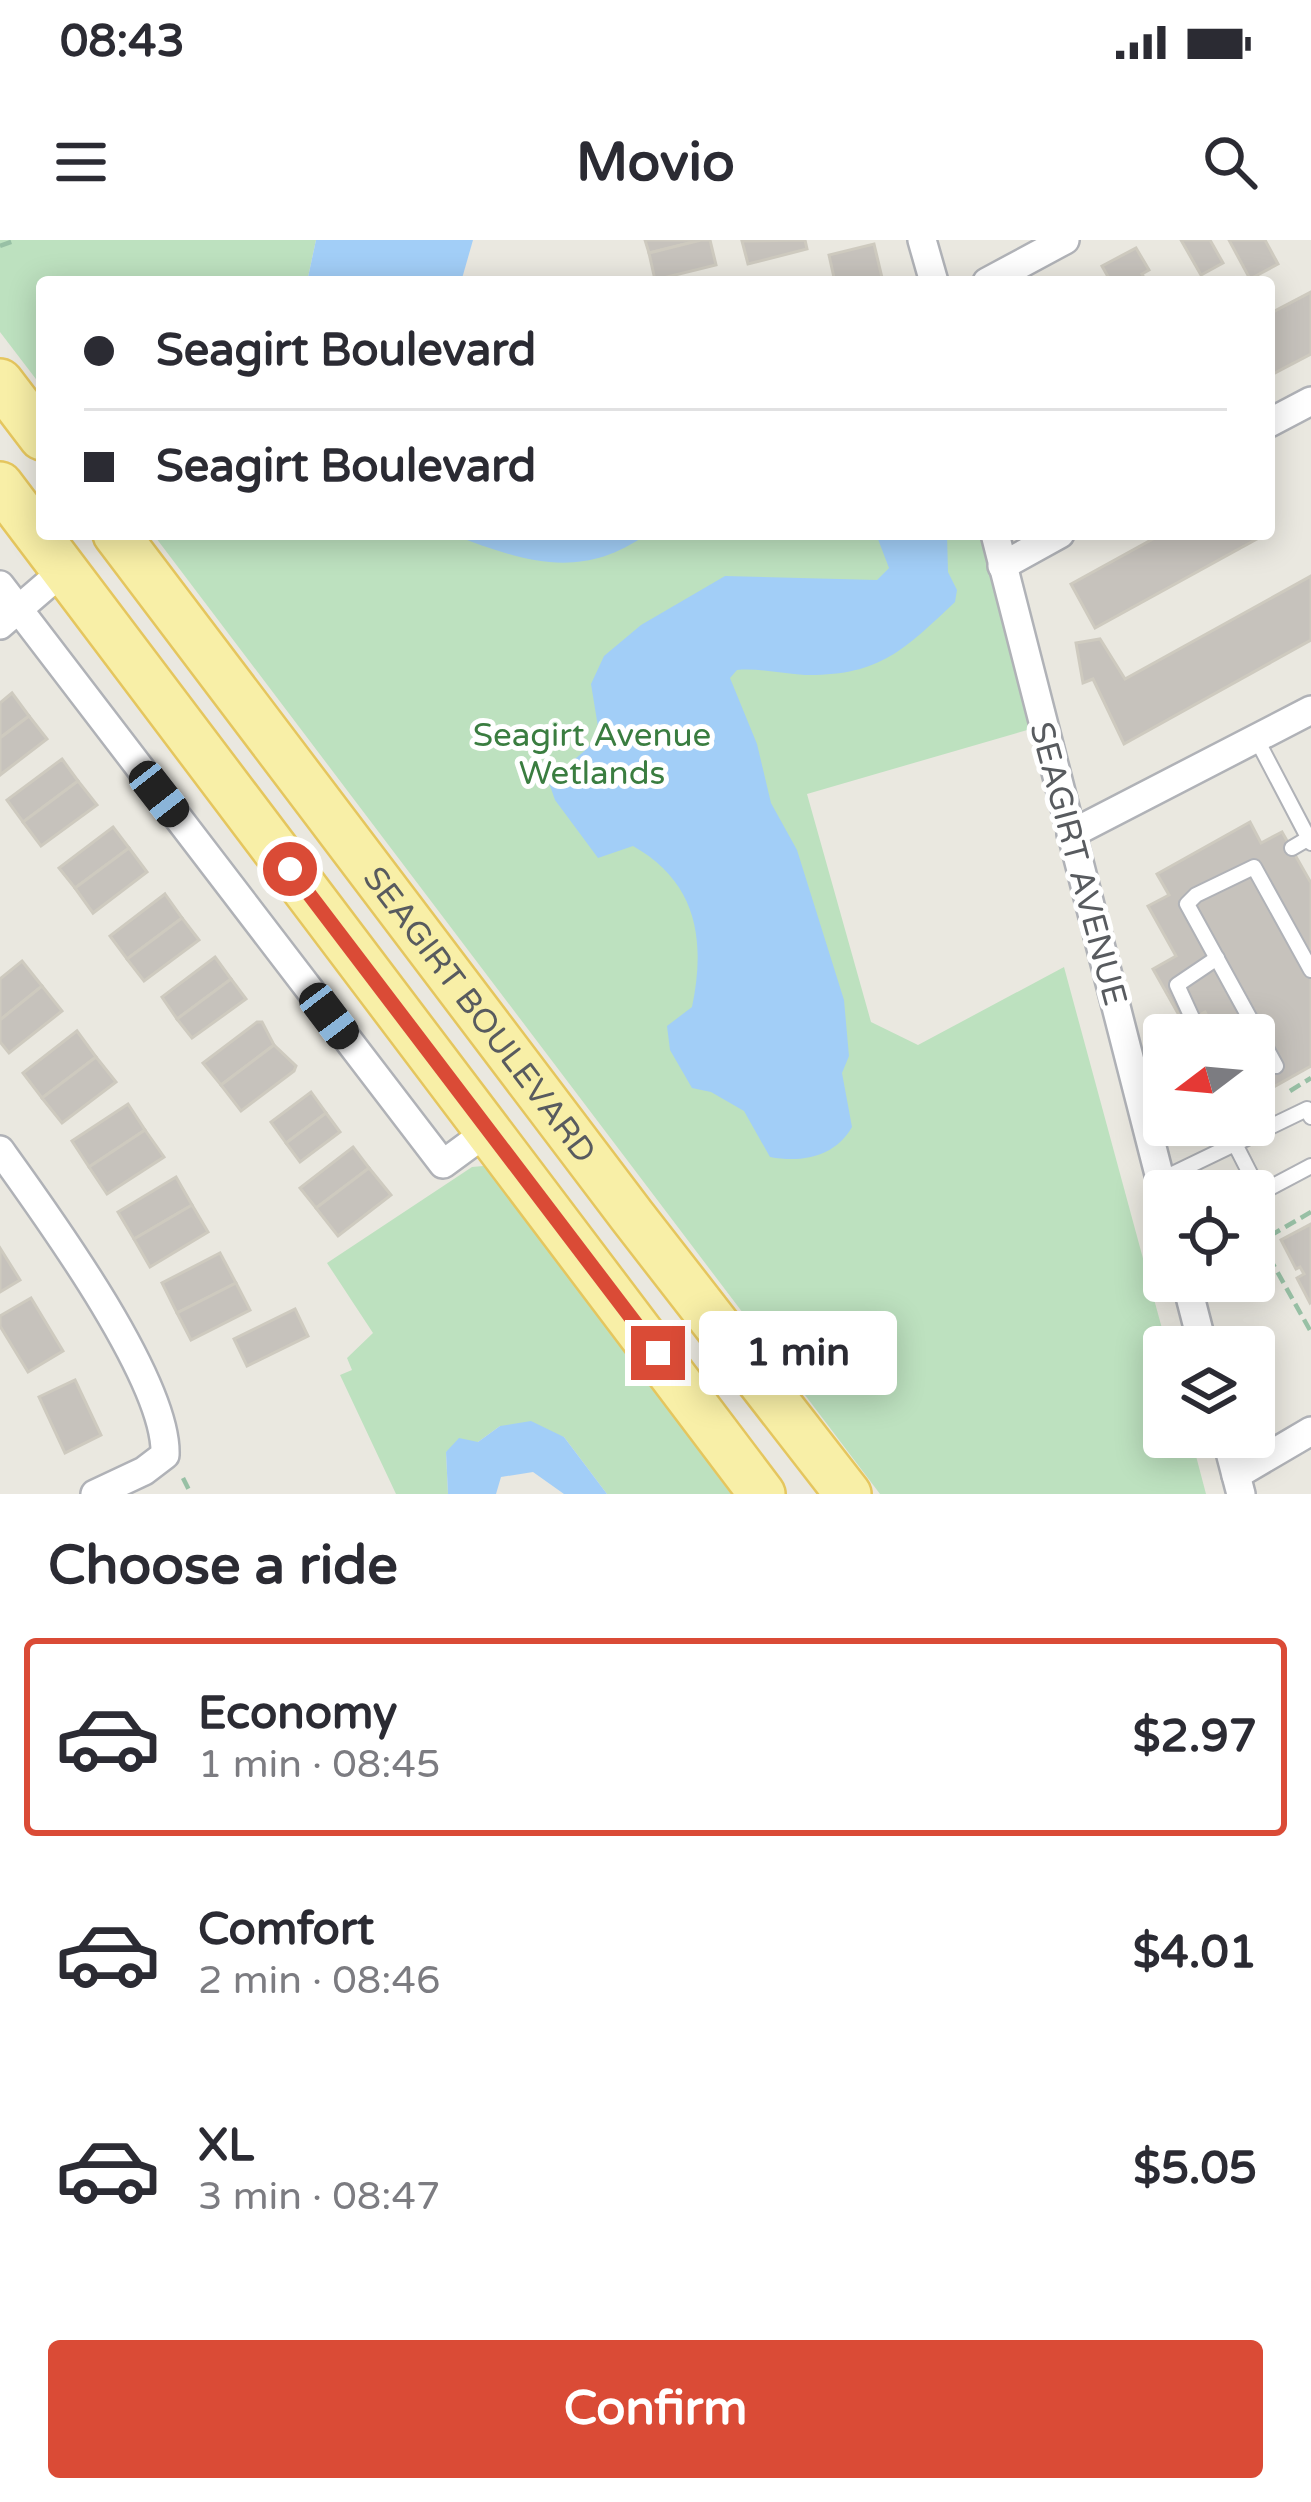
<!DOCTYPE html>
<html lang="en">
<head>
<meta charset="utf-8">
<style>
  body { margin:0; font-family:"Varela Round",sans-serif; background:#f7f7f7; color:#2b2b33; height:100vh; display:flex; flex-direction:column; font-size:45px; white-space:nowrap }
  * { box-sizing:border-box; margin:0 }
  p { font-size:39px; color:#7c7c81 }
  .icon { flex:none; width:66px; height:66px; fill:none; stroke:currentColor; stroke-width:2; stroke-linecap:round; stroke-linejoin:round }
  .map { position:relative; height:1254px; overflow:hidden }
  .side { display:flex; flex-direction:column; background:#fff; flex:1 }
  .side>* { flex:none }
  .guide { position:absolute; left:36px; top:36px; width:1239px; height:264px; border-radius:12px; box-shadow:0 6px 30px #0003; display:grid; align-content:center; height:264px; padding:0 48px; background:#fff }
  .needle { width:78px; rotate:254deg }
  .controls { position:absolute; left:1143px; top:774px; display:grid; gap:24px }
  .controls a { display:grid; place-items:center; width:132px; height:132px; border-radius:12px; background:#fff; box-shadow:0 6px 30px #0003; font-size:60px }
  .end { position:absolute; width:54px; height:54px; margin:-27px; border:15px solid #da4b36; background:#fff; box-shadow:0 0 0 6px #fff }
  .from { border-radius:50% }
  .bubble { position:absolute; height:84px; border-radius:12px; background:#fff; box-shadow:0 6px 30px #0003; font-size:39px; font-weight:800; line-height:84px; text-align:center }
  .car { position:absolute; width:36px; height:72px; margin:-36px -18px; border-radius:15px; box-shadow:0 0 9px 3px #0007; background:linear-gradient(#222 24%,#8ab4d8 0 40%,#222 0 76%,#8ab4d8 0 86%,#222 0) }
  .guide b { display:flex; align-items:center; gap:42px; height:114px; font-size:45px }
  .guide b+b { border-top:3px solid #e1e1e2 }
  .guide i { width:30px; height:30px; background:#2b2b33 }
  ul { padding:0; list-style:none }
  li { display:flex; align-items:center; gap:36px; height:198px; margin:0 24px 18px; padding:0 24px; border:6px solid transparent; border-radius:12px }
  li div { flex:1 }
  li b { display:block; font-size:45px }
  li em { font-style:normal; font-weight:800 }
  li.on { border-color:#da4b36 }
  li>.icon { width:108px; height:108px; stroke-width:1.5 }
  h2 { padding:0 48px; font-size:54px; line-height:144px }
  .cta { display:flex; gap:24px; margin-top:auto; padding:24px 48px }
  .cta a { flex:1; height:138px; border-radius:12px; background:#da4b36; color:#fff; font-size:48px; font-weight:800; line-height:138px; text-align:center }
  .status { display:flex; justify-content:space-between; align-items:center; height:84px; padding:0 60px; background:#fff; direction:ltr }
  .status svg { height:33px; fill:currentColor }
  header { display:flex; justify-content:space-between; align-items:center; height:156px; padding:0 48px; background:#fff; font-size:54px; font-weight:800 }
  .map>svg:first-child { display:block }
  .green { fill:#bde1bf }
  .water { fill:#a2cef7 }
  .building { fill:#c6c2bc; stroke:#cecabf; stroke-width:3 }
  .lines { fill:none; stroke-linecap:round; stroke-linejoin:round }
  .lane-casing { stroke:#b0b2b7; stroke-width:18 }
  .street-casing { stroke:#b0b2b7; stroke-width:32 }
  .primary-casing { stroke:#e5c65e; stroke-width:50 }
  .path { stroke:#98c0a5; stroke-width:4.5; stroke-dasharray:12 6; stroke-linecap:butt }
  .lane { stroke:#fff; stroke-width:14 }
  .street { stroke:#fff; stroke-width:27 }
  .primary { stroke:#f8efa7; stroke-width:45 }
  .route { stroke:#da4b36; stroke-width:15 }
  .labels { text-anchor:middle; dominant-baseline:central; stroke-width:10; stroke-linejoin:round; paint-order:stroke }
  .park-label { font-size:33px; fill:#3a7d40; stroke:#fff }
  .street-label { font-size:33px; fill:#585b5f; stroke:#fff }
</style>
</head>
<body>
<div class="status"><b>08:43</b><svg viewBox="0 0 49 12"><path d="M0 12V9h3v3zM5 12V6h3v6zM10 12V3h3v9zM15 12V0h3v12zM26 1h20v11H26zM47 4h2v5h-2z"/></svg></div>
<header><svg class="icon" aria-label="menu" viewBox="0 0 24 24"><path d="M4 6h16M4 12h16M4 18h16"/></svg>Movio<svg class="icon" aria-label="search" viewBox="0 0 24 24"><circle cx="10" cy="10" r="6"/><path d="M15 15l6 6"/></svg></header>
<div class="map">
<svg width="1311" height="1254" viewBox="0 0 1311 1254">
  <rect width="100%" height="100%" fill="#eae8e0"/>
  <g class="green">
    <polygon points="0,0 316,0 307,42 42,42 42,147 0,92"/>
    <polygon points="153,294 995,294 1041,486 807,554 871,782 918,805 1064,727 1167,1107 1164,1107 1164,1197 1191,1197 1206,1254 880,1254"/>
    <polygon points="483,926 492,930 731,1254 607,1254 564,1197 500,1186 478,1202 446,1212 448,1254 396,1254 340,1135 352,1130 347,1118 373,1093 327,1023 472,927"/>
  </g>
  <g class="water">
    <polygon points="316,0 473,0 461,42 307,42"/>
    <path d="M451,294H647C580,342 522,321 451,294Z"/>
    <path d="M876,294H947L948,332L957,350L955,362C903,411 879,436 805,435C782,434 761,428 737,430L730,438L757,504L771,563L797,610L844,760L849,816L842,833L852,887C835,917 802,923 770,917L744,871L711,852L692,848L670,810L667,786L692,767C706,700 697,642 633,606L598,618L555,560L548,540C567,523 586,515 599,493L591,444L604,416L641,385L725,336L877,340L889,328Z"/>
    <polygon points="531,1181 564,1197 607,1254 564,1254 533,1232 501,1237 496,1254 448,1254 446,1212 459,1198 478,1202 500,1186"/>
  </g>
  <g class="building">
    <polygon points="645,0 701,0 649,13"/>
    <polygon points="701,0 710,0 716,25 655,40 649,13"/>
    <polygon points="805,0 807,9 748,24 742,1"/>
    <polygon points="1181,0 1210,0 1223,23 1201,35"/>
    <polygon points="1229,0 1265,0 1278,24 1250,39"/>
    <polygon points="874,4 883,42 835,42 829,15"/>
    <polygon points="1136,8 1149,30 1142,34 1146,42 1111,42 1102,26"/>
    <polygon points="1311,52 1311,114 1269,136 1269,74"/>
    <polygon points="1162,294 1266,294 1095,388 1071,344"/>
    <polygon points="1311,336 1311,400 1124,504 1093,439 1083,443 1076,403 1100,399 1125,439"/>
    <polygon points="12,453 29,476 0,498 0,463"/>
    <polygon points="29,476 47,499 0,535 0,498"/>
    <polygon points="62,519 78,541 23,582 7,560"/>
    <polygon points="78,541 97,565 41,606 23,582"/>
    <polygon points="1250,582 1261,603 1282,592 1311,643 1311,826 1254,858 1254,795 1218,795 1205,772 1184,784 1153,729 1176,716 1148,666 1169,655 1157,634"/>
    <polygon points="113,587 129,608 75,648 59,628"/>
    <polygon points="129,608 147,632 93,673 75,648"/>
    <polygon points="165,654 182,678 127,719 110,696"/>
    <polygon points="182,678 199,700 144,741 127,719"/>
    <polygon points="215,717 231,739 177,779 162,757"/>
    <polygon points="22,721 42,746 0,780 0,739"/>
    <polygon points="231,739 246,759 192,798 177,779"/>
    <polygon points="42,746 62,771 9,813 0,802 0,780"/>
    <polygon points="257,782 262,782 274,805 221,845 203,823"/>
    <polygon points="77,791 96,817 42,858 23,833"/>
    <polygon points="274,805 296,826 294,831 241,871 221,845"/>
    <polygon points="96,817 116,842 62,883 42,858"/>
    <polygon points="311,852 326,873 286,903 271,882"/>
    <polygon points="128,864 145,890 89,927 72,901"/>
    <polygon points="326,873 340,892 300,922 286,903"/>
    <polygon points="145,890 164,917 107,954 89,927"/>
    <polygon points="353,907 369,928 316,968 300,948"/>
    <polygon points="369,928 391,955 338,996 316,968"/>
    <polygon points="176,937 192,965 134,999 118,972"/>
    <polygon points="192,965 208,992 150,1027 134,999"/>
    <polygon points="1311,984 1311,1062 1310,1063 1297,1038 1304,1034 1300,1027 1296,1029 1281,1000"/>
    <polygon points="0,1008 20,1040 0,1052"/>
    <polygon points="220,1013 236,1043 177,1073 162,1043"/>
    <polygon points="236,1043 250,1070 191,1100 177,1073"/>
    <polygon points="31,1058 63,1111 28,1132 0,1086 0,1076"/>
    <polygon points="295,1069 308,1096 247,1126 234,1099"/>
    <polygon points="75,1140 101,1195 65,1213 39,1157"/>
  </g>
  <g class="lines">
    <g class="lane-casing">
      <g id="lane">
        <polyline points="1257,500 1311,603"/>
        <polyline points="1292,608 1309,598"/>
        <polyline points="1200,795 1177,745 1217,718"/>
        <polyline points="1276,826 1187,664 1196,655 1254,627 1311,730"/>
        <polyline points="1236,906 1260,953 1311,926"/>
        <polyline points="1160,940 1307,869 1311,877"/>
      </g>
    </g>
    <g class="street-casing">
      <g id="street">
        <polyline points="922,0 934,42"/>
        <polyline points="987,42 1065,0"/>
        <polyline points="1269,183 1311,161"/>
        <polyline points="995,294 1164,954"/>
        <polyline points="1002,326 1060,294"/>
        <polyline points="0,345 443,924 488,891"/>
        <polyline points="0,385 64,330"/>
        <polyline points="1071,594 1311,470"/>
        <path d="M0,910C46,974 168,1141 165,1215L144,1231L95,1254"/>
        <polyline points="1186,1041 1203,1107"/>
        <polyline points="1226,1197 1241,1254"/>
        <polyline points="1236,1235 1311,1191"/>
      </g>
    </g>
    <g class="primary-casing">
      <g id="primary">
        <polyline points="0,142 42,197"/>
        <polyline points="0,245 762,1254"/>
        <path id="s1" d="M116,294L632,976L848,1254"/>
      </g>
    </g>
    <g class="path">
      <polyline points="0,6 16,0"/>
      <polyline points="1290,851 1311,838"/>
      <polyline points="1260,1001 1311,1092"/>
      <polyline points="1254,1005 1311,972"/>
      <polyline points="183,1238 191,1254"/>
    </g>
    <use href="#lane" class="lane"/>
    <use href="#street" class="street"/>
    <use href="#primary" class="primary"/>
  </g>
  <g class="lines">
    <polyline class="route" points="290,629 658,1113"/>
  </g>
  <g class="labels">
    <g class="park-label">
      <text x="592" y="495">Seagirt Avenue<tspan x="592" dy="38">Wetlands</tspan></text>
    </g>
    <g class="street-label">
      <text transform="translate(1078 624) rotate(75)">SEAGIRT AVENUE</text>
      <text stroke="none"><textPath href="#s1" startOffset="603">SEAGIRT BOULEVARD</textPath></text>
    </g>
  </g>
</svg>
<div class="controls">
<a><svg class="needle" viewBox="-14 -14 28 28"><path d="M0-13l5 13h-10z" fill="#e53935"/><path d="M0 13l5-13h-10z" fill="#7c7c81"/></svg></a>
<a><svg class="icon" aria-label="locate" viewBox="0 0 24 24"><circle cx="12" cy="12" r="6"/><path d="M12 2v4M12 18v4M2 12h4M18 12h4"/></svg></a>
<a><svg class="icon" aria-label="layers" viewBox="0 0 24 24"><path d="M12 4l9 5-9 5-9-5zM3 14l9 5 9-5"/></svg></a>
</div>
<i class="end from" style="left:290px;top:629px"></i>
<i class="end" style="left:658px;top:1113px"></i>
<div class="bubble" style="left:699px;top:1071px;width:198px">1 min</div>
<i class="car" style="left:159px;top:554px;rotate:142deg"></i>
<i class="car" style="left:329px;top:776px;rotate:143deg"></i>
<div class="guide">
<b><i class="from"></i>Seagirt Boulevard</b>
<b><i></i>Seagirt Boulevard</b>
</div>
</div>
<section class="side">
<h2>Choose a ride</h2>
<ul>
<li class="on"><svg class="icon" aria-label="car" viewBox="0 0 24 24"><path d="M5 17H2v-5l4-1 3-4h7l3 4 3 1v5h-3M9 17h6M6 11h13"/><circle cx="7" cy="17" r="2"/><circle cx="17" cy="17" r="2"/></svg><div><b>Economy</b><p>1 min · 08:45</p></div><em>$2.97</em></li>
<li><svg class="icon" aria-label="car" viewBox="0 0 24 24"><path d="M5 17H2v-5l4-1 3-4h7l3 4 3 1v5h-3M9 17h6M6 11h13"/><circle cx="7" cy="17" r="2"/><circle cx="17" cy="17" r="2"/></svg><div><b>Comfort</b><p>2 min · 08:46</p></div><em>$4.01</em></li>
<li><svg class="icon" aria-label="car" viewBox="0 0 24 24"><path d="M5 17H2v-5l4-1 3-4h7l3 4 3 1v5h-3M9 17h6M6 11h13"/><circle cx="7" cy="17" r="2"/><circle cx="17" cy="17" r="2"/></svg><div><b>XL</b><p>3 min · 08:47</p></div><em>$5.05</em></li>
</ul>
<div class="cta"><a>Confirm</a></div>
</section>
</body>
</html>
